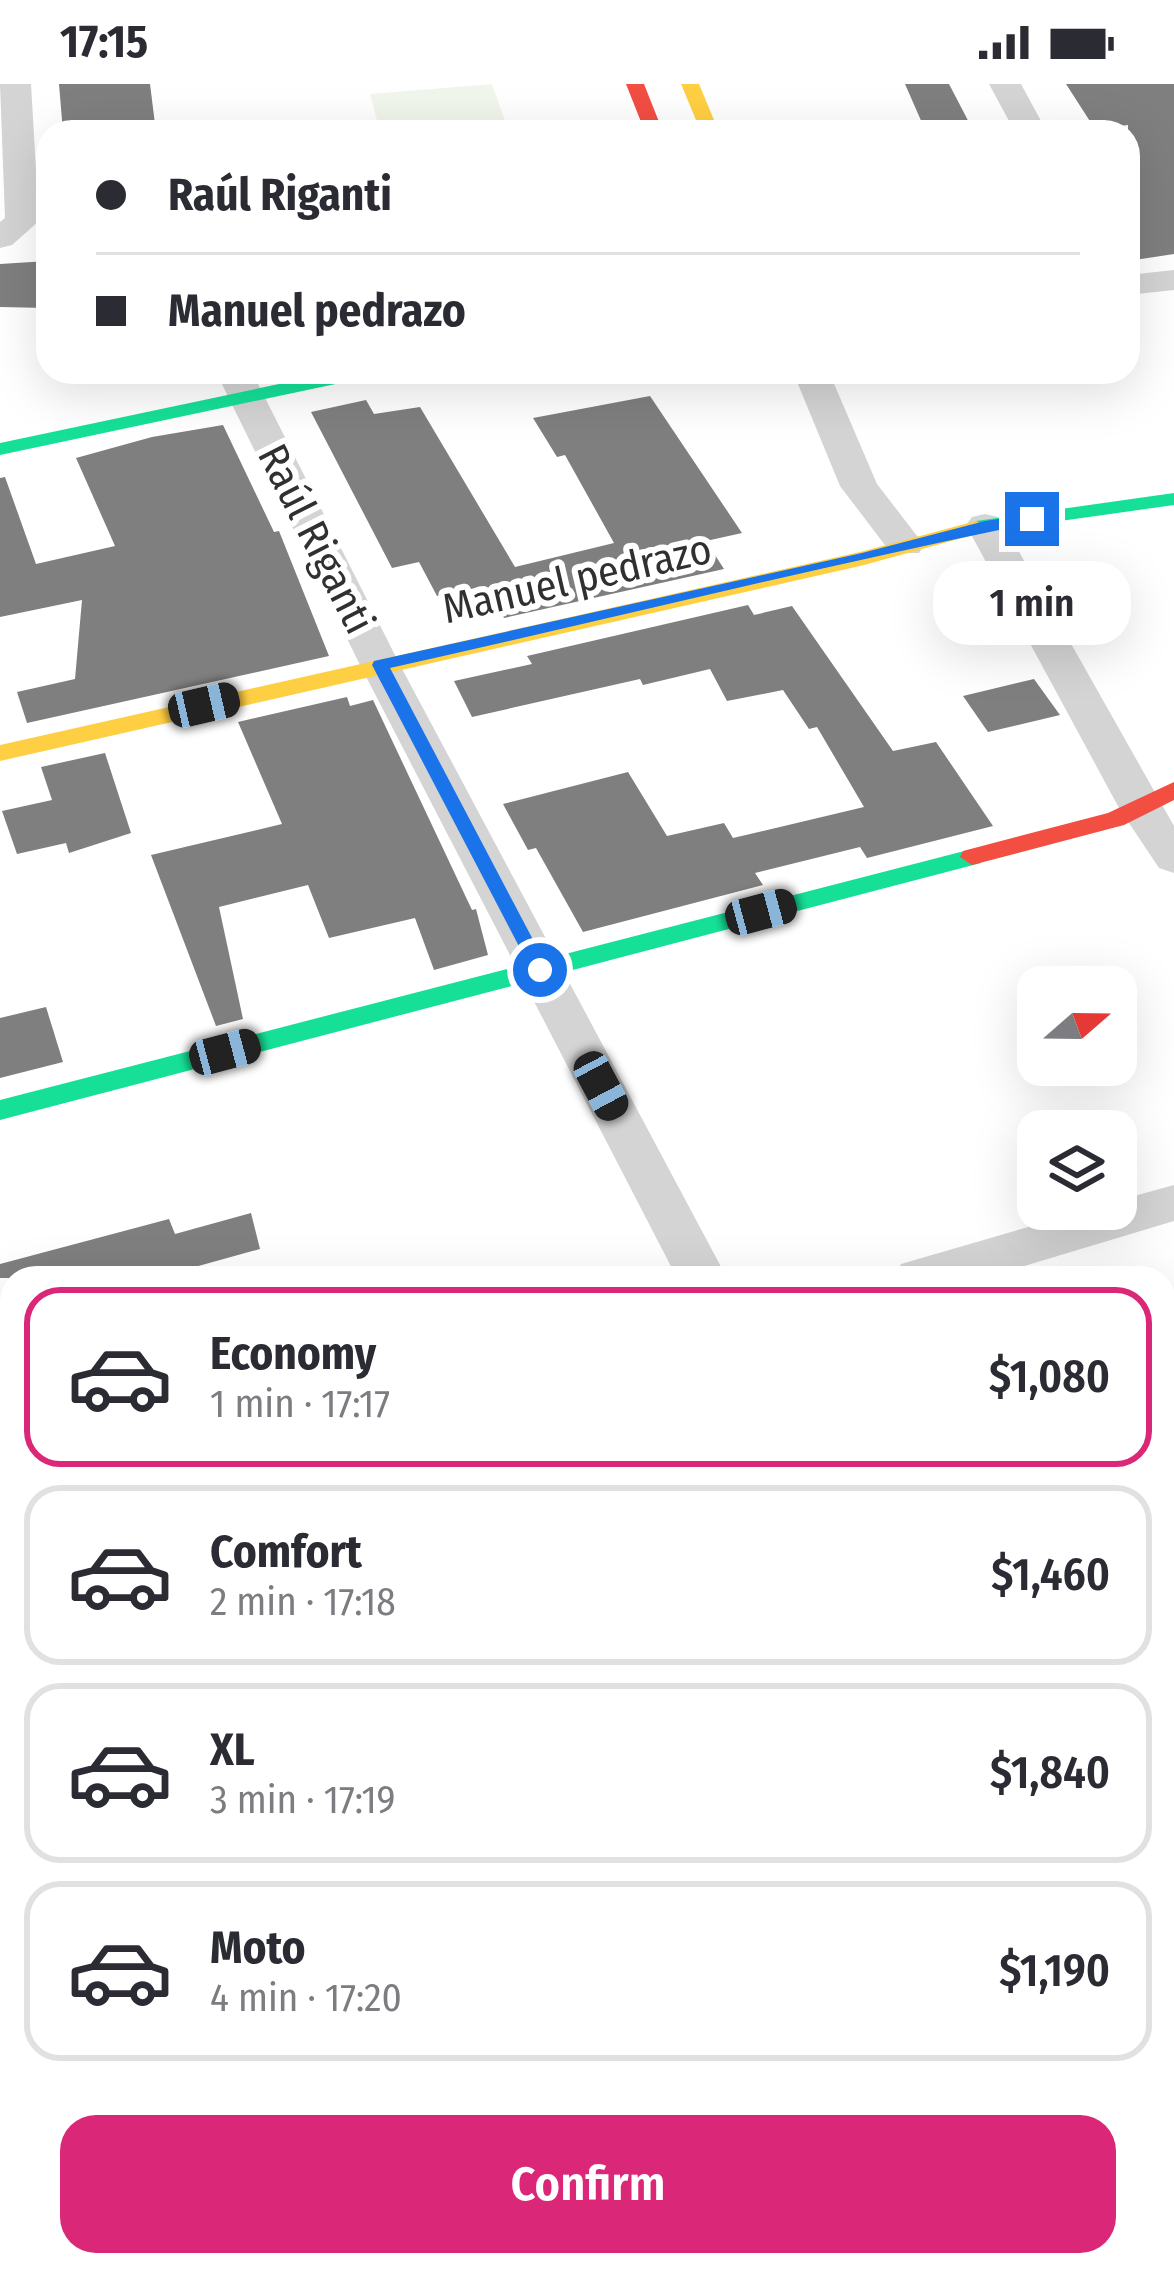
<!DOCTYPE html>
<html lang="en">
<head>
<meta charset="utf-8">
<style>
  body { margin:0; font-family:"Fira Sans Condensed",sans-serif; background:#f7f7f7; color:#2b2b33; height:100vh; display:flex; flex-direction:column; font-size:45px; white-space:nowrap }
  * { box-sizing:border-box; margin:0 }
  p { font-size:39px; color:#7c7c81 }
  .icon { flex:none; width:66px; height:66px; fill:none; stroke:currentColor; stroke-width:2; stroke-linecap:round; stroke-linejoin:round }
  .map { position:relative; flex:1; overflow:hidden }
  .drawer { position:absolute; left:0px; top:1182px; width:1176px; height:1011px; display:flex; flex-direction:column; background:#fff; border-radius:36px 36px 0 0; box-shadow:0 12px 48px #0002 }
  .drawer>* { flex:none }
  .top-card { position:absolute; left:36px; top:36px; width:1104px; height:264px; border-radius:36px; box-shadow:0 12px 48px #0002; display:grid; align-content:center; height:264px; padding:0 60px; background:#fff }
  .needle { width:78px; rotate:70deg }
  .controls { position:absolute; left:1017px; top:882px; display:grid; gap:24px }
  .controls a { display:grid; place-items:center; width:120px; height:120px; border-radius:24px; background:#fff; box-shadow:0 12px 48px #0002; font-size:60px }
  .end { position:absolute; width:54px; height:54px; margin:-27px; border:15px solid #1a73e8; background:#fff; box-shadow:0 0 0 6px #fff }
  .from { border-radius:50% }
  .bubble { position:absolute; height:84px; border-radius:36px; background:#fff; box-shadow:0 12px 48px #0002; font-size:39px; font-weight:600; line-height:84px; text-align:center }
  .car { position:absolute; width:36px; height:72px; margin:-36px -18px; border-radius:15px; box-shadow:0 0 9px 3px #0007; background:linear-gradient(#222 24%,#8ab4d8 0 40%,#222 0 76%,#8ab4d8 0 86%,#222 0) }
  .top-card b { display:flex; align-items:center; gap:42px; height:114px; font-size:45px }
  .top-card b+b { border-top:3px solid #e1e1e2 }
  .top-card i { width:30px; height:30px; background:#2b2b33 }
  ul { padding:21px 0 0; list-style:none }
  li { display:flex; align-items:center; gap:36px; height:180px; margin:0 24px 18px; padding:0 36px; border:6px solid #e1e1e2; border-radius:36px }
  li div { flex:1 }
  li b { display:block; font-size:45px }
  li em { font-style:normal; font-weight:600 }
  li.active { border-color:#db2777 }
  li>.icon { width:108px; height:108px; stroke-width:1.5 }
  .button { display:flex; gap:24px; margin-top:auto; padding:24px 60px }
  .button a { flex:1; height:138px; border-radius:36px; background:#db2777; color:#fff; font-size:48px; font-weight:600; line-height:138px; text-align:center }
  .status { display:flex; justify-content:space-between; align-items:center; height:84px; padding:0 60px; background:#fff; direction:ltr }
  .status svg { height:33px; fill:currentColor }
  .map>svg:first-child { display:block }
  .green { fill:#f1f6ed }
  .building { fill:#7f7f7f }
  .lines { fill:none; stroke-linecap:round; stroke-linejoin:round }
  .street { fill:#d4d4d4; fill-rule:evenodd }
  .fast { fill:#16e098; fill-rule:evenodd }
  .slow { fill:#ffcf43; fill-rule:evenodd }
  .jam { fill:#f24e42; fill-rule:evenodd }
  .route { fill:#1a73e8 }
  .labels { text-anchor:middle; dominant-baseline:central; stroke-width:12; stroke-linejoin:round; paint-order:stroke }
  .street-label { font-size:42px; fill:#303030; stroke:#fff }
</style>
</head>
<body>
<div class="status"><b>17:15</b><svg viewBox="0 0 49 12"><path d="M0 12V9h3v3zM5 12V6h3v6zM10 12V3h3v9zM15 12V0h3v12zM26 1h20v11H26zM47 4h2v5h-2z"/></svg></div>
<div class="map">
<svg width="1174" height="2192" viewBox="0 0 1174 2192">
  <rect width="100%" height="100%" fill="#fff"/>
  <polygon class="green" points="492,0 509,48 380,48 370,10"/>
  <g class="building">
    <polygon points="59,0 150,0 156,48 63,48"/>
    <polygon points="905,0 949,0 974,48 926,48"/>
    <polygon points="1066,0 1174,0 1174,170 1128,177 1128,41 1095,45"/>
    <polygon points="48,177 48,224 0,223 0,180"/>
    <polygon points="650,312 742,449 706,457 724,485 504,534 485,502 437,512 419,478 392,484 311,328 366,316 374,330 420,323 515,483 614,459 565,371 557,373 533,334"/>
    <polygon points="223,341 274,448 279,447 329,572 27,639 17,608 75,595 82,516 0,533 0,394 5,393 36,480 115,462 76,374 152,353"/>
    <polygon points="748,521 754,531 792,522 893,667 936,658 993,742 867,774 860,763 755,789 763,801 583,848 536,764 528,766 503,720 628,688 667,752 724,739 733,754 864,723 817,643 809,645 783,606 727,617 710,585 643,601 640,595 472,633 454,597 532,580 527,572"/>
    <polygon points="1034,595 1060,631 988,648 963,612"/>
    <polygon points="347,613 350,622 373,616 472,826 476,825 488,871 434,886 415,834 329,854 308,801 219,823 243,935 216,942 151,771 282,740 238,638"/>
    <polygon points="105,669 131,749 69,769 66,759 17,770 2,727 52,716 41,683"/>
    <polygon points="46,923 63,978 0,994 0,934"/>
    <polygon points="251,1129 260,1165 155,1194 0,1194 0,1180 169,1135 175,1150"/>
  </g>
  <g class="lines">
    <g class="street">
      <polygon points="0,0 31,0 39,137 12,161 0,164 0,138 5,134"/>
      <polygon points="989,0 1021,0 1047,48 1015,48"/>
      <polygon points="1174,186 1174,206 1128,211 1128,191"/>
      <polygon points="216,288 252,288 400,581 727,1194 677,1194 360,581"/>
      <polygon points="793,288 829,288 877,400 924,461 919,469 891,469 840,402"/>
      <polygon points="985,430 998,433 1004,441 1174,742 1174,789 1159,784 1119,724 966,441 972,433"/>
      <polygon points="1174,1101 1174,1137 984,1194 894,1194 901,1180 1090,1125 1116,1125 1116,1117"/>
      <polygon points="12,1439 12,1485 0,1489 0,1443"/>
      <polygon points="1174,1681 1174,1733 1164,1736 1164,1684"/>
      <polygon points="1164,2077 1174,2081 1174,2160 1164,2156"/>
      <polygon points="12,2078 12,2142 0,2146 0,2082"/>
      <polygon points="496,2181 560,2181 563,2192 499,2192"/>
    </g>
    <g class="fast">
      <polygon points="336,288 374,288 364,294 0,371 0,359"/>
      <polygon points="1174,409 1174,421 976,449 965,443 976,437"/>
      <polygon points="972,765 981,767 984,773 981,779 0,1036 0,1016"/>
    </g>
    <g class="slow">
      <polygon points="681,0 699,0 719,48 701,48"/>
      <polygon points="976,437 987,443 984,448 864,481 0,677 0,661 860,468"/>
    </g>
    <g class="jam">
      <polygon points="626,0 644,0 663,48 645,48"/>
      <polygon points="1174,698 1174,716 1124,741 972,781 960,773 963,767 1108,729"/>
    </g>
  </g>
  <path class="route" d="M1032,430L1037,431V438C821,482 606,536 390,584L549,886L534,891L372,581L374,577L862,469L985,437Z"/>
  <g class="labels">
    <g class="street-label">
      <text transform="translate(316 455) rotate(63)">Raúl Riganti</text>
      <text transform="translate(577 495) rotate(-13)">Manuel pedrazo</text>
    </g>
  </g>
</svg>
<div class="controls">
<a><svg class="needle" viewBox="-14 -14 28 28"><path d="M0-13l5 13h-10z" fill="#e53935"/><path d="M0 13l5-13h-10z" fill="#7c7c81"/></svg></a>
<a><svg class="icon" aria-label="layers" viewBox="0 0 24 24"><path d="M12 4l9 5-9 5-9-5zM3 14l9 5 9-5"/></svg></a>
</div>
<i class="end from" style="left:540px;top:886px"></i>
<i class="end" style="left:1032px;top:435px"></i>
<div class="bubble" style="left:933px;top:477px;width:198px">1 min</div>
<i class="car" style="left:204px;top:621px;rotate:77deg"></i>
<i class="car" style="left:761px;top:828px;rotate:75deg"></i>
<i class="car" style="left:225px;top:968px;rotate:75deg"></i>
<i class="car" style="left:601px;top:1002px;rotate:152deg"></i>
<div class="top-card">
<b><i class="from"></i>Raúl Riganti</b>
<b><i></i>Manuel pedrazo</b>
</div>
<section class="drawer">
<ul>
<li class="active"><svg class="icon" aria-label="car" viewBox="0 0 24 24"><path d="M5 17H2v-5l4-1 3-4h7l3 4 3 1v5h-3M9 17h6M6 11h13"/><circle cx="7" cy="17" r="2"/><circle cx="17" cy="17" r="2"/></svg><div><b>Economy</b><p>1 min · 17:17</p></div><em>$1,080</em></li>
<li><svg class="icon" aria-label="car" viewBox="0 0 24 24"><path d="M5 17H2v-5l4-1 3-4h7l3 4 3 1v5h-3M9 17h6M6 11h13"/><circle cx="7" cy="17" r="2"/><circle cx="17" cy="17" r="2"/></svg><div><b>Comfort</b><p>2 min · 17:18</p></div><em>$1,460</em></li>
<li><svg class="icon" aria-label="car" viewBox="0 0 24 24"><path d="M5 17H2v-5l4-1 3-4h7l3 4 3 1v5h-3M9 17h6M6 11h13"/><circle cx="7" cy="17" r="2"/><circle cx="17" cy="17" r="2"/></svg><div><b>XL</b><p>3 min · 17:19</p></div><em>$1,840</em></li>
<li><svg class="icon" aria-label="car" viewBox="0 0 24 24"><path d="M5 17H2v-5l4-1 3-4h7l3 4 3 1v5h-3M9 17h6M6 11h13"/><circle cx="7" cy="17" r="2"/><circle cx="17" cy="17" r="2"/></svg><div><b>Moto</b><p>4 min · 17:20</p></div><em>$1,190</em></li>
</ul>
<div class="button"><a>Confirm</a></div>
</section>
</div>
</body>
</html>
